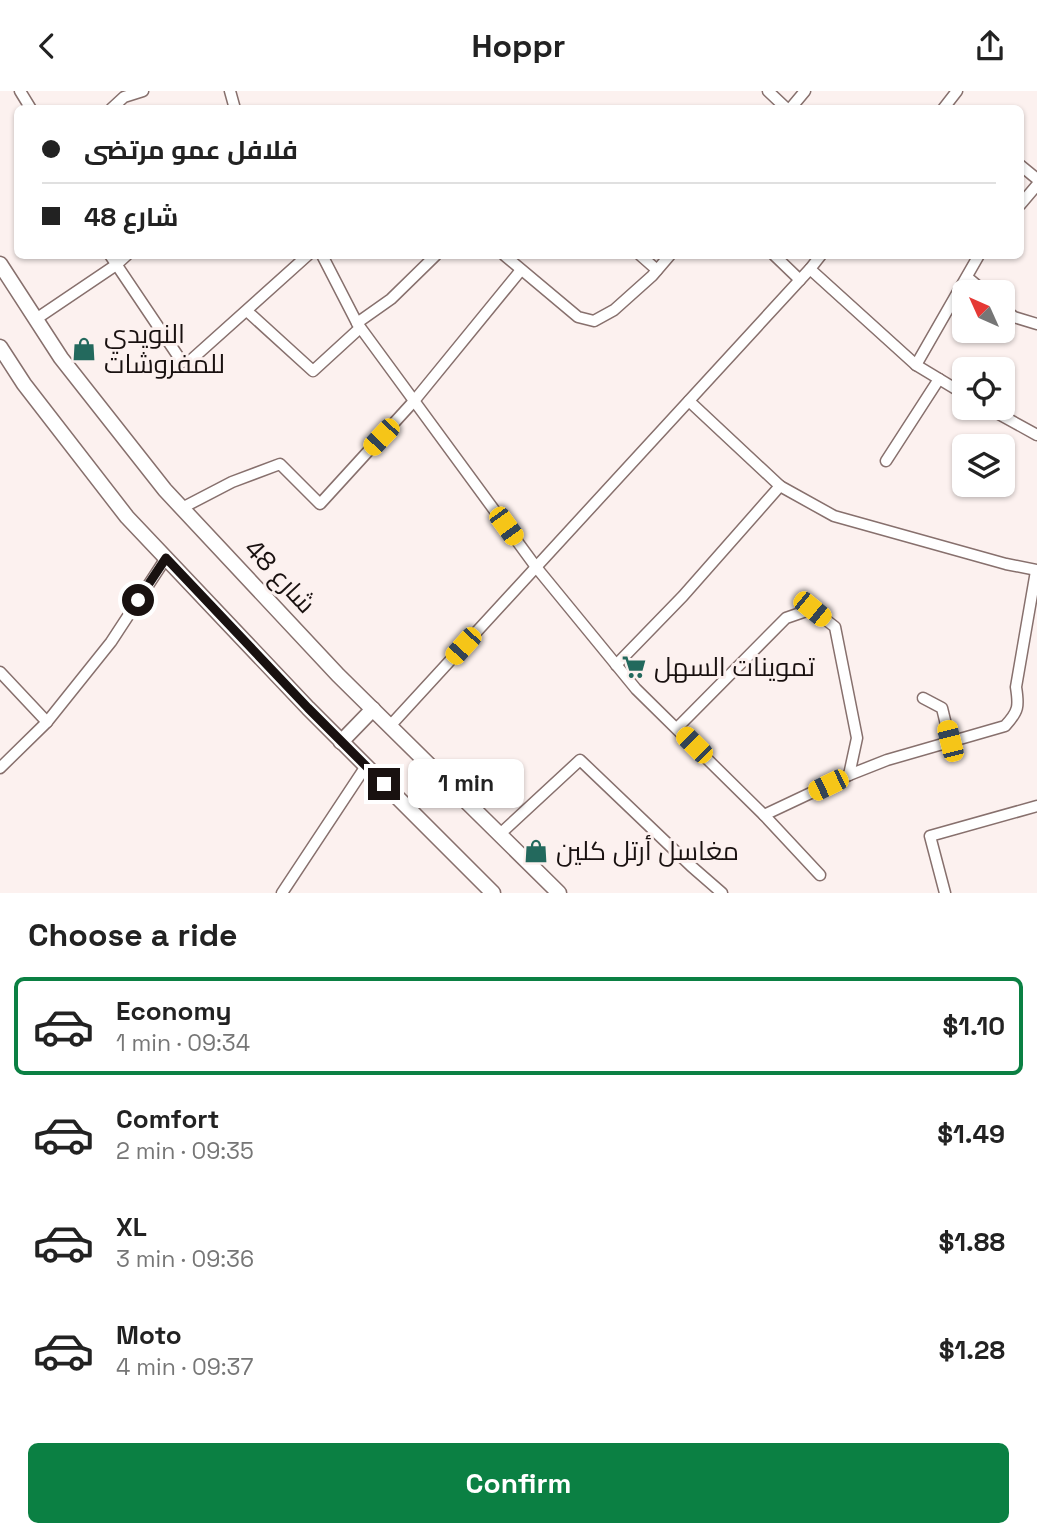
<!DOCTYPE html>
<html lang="en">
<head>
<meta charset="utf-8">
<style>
  body { margin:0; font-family:"Space Grotesk",Cairo,sans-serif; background:#f6f6f6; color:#222; height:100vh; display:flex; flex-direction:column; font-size:26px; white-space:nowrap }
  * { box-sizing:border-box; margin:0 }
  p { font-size:23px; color:#767676 }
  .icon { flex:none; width:38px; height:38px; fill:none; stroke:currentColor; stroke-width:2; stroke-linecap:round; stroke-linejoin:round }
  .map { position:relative; height:802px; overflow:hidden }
  .panel { display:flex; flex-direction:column; background:#fff; flex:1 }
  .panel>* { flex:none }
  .top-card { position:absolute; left:14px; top:14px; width:1010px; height:154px; border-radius:10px; box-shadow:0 2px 5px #0004; display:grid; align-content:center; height:154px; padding:0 28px; background:#fff }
  .needle { width:46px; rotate:315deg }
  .tools { position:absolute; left:952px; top:189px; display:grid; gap:14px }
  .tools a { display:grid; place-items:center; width:63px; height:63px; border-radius:10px; background:#fff; box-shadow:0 2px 5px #0004; font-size:35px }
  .end { position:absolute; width:32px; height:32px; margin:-16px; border:9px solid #191110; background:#fff; box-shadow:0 0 0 4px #fff }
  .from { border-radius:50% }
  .bubble { position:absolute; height:49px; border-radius:10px; background:#fff; box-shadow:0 2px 5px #0004; font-size:23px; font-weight:700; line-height:49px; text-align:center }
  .car { position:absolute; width:21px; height:42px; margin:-21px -10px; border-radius:9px; box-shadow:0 0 5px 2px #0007; background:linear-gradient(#f5c518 24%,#345 0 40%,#f5c518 0 76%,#345 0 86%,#f5c518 0) }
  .top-card b { display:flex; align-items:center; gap:24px; height:66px; font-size:26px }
  .top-card b+b { border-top:2px solid #e0e0e0 }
  .top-card i { width:18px; height:18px; background:#222 }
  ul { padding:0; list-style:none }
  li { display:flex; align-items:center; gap:21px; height:98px; margin:0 14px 10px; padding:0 14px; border:4px solid transparent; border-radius:10px }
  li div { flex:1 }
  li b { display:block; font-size:26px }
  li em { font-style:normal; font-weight:700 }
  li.on { border-color:#0b8043 }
  li>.icon { width:63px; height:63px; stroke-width:1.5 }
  h2 { padding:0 28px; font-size:32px; line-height:84px }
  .cta { display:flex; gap:14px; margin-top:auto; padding:14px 28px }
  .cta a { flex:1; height:80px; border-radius:10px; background:#0b8043; color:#fff; font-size:28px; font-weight:700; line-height:80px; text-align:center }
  header { display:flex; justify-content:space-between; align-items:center; height:91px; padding:0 28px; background:#fff; font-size:32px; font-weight:700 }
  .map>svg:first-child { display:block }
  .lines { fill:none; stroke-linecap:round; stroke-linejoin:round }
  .minor-casing { stroke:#87706d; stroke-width:13 }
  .major-casing { stroke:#87706d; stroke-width:17 }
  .minor { stroke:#fff; stroke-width:10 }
  .major { stroke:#fff; stroke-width:14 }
  .route { stroke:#191110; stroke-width:9 }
  .labels { text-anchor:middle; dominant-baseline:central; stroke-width:6; stroke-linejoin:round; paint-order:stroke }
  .poi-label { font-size:26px; fill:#191110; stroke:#fcf1ef; text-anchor:start }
  .street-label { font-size:26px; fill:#191110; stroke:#fcf1ef }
</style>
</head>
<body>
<header><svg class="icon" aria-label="back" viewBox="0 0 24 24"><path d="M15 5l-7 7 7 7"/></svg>Hoppr<svg class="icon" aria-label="share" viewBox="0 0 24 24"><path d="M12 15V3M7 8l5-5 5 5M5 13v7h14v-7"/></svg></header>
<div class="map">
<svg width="1037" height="802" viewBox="0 0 1037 802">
  <rect width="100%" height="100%" fill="#fcf1ef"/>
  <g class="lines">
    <g class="minor-casing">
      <g id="minor">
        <polyline points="20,0 31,18"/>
        <polyline points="230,0 235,18"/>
        <polyline points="768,0 787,18"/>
        <polyline points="111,18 124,6 143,0"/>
        <polyline points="790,18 805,0"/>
        <polyline points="943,18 957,0"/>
        <polyline points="1020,74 1037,88"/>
        <polyline points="1020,114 1037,94"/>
        <polyline points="110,164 182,271 191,269 308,164"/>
        <polyline points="322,164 357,232"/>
        <polyline points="436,164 391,208 357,232 536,476 636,598 764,724 820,784"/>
        <polyline points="504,164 578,226 594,230 614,219 652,185 670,164"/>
        <polyline points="640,164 657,179"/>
        <polyline points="774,164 800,189"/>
        <polyline points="821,164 810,178 916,274 964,303"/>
        <polyline points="967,186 985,201"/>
        <polyline points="1003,217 1014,226 1037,233"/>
        <polyline points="247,220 313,280 360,237"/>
        <polyline points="36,228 116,174 127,164"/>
        <polyline points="916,274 979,164"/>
        <polyline points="689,310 780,395"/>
        <polyline points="988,317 1037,344"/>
        <polyline points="886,370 939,288"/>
        <polyline points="182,417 232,391 280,373 320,413 414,310 521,179"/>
        <polyline points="616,574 683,505 780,395 834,425 1006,473 1037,479"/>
        <polyline points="0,581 47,631"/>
        <polyline points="923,607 942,617 950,650"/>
        <polyline points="390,635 810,178"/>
        <polyline points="677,637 786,527 812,518 835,536 857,647 849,684"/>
        <polyline points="0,677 47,631 111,551 166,467"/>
        <path d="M764,724L849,684L887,669L1005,635C1019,620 1019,615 1016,596L1036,480"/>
        <polyline points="500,743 580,669 691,775 722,802"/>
        <polyline points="282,802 366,675"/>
        <polyline points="945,802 930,745 1037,715"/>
      </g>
    </g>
    <g class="major-casing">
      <g id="major">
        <polyline points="0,173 61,267 165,399 338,584 559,802"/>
        <polyline points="0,256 24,293 127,426 308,617 493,802"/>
        <polyline points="341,651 373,618"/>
      </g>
    </g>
    <use href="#minor" class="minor"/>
    <use href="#major" class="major"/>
  </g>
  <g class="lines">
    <polyline class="route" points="138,509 166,467 308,617 384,693"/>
  </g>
  <defs>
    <g id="shop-bare" transform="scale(1.89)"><path d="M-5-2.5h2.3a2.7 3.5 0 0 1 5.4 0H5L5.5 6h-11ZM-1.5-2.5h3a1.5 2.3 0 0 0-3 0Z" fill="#23695d" stroke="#fcf1ef" stroke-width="2.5" paint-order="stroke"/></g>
    <g id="supermarket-bare" transform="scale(1.89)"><path d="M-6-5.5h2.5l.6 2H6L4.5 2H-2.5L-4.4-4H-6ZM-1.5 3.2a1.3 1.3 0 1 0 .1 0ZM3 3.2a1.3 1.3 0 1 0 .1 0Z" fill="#23695d" stroke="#fcf1ef" stroke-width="2.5" paint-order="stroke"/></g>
  </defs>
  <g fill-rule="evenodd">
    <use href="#shop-bare" x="84" y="258"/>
    <use href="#supermarket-bare" x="634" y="576"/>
    <use href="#shop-bare" x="536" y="760"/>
  </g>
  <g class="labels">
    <g class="poi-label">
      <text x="104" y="243">النويدي<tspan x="104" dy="30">للمفروشات</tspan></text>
      <text x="654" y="576">تموينات السهل</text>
      <text x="556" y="760">مغاسل أرتل كلين</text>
    </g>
    <g class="street-label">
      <text transform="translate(280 485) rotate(47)">شارع 48</text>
    </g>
  </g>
</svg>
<div class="tools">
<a><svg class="needle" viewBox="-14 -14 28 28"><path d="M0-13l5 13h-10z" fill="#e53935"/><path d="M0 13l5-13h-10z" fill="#767676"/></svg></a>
<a><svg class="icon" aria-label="locate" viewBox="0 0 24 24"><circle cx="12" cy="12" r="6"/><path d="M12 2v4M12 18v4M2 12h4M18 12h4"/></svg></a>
<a><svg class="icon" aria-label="layers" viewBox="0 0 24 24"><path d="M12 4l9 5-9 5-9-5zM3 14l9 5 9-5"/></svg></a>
</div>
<i class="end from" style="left:138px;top:509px"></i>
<i class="end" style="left:384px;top:693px"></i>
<div class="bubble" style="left:408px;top:668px;width:116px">1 min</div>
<i class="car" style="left:381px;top:346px;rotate:223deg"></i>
<i class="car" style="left:506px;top:435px;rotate:144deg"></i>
<i class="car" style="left:812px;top:518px;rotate:129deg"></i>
<i class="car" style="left:463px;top:555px;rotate:222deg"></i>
<i class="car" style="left:950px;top:650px;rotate:346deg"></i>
<i class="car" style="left:694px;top:654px;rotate:315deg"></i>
<i class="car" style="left:828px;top:694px;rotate:244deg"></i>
<div class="top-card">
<b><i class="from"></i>فلافل عمو مرتضى</b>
<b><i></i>شارع 48</b>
</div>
</div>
<section class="panel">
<h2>Choose a ride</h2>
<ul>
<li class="on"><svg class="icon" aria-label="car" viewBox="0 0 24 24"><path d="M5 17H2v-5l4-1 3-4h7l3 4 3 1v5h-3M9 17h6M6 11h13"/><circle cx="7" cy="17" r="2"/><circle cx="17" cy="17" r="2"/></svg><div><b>Economy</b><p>1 min · 09:34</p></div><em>$1.10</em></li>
<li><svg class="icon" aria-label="car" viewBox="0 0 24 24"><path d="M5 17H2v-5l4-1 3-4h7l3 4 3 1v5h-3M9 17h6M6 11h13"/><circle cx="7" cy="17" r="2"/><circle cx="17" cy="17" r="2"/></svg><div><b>Comfort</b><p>2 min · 09:35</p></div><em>$1.49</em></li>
<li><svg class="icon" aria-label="car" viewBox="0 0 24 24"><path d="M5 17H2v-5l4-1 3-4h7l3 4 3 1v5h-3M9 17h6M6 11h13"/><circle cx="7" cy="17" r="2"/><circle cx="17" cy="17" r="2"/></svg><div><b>XL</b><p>3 min · 09:36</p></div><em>$1.88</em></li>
<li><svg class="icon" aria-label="car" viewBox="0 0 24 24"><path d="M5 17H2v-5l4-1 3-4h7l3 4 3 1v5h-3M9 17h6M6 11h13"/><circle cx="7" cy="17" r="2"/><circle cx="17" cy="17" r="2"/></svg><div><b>Moto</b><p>4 min · 09:37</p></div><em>$1.28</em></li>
</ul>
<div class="cta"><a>Confirm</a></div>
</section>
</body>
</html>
